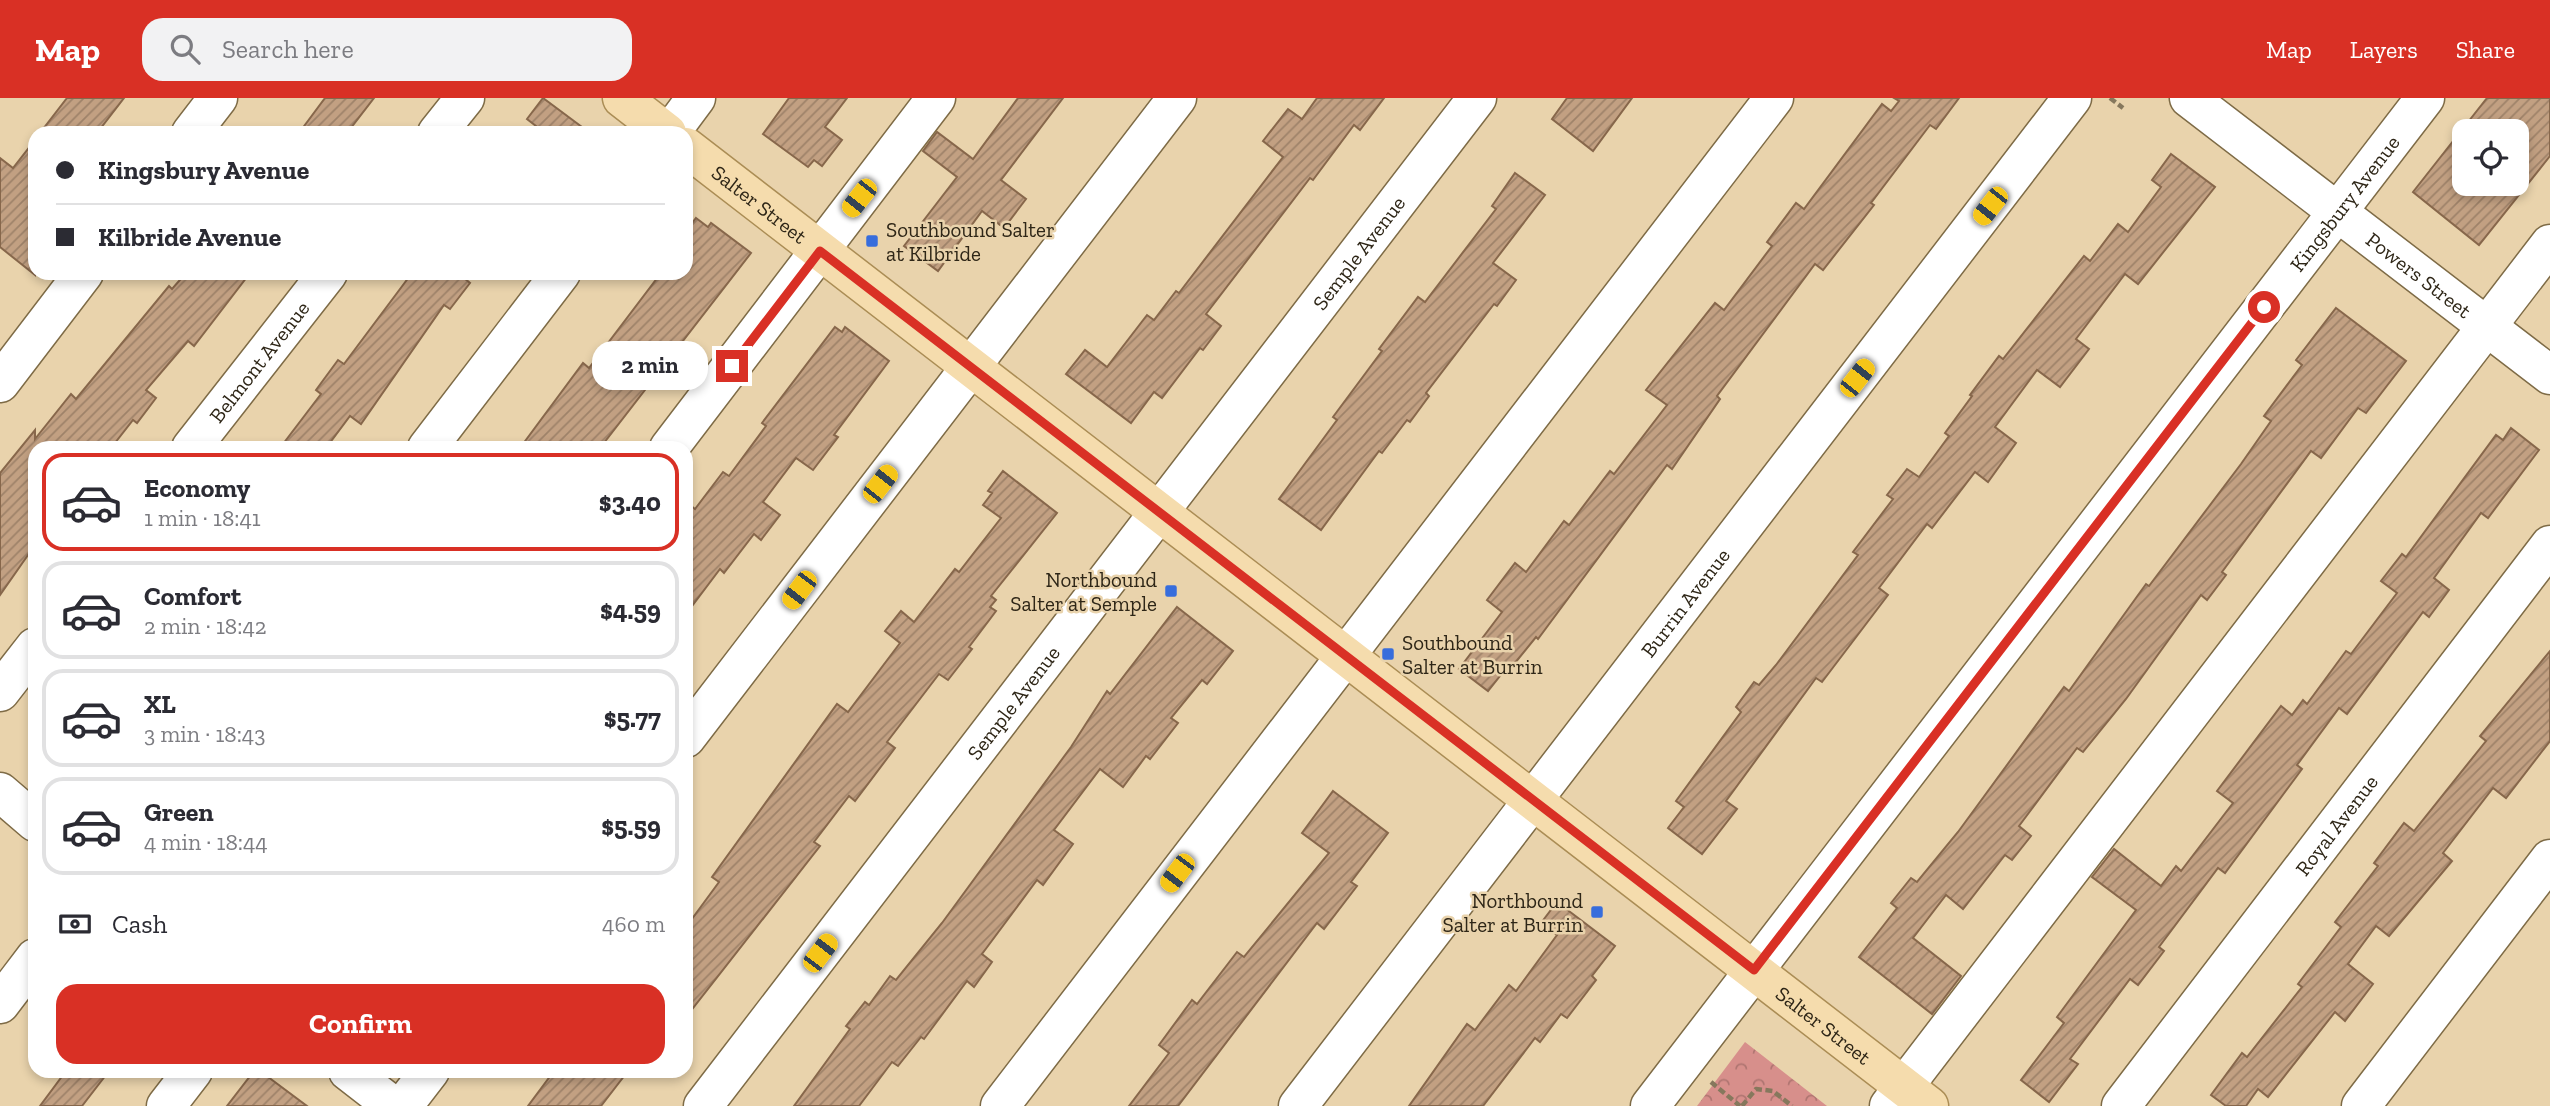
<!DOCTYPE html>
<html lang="en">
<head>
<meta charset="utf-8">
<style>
  body { margin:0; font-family:"Zilla Slab",serif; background:#f2f2f3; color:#2b2b33; height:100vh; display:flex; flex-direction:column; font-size:26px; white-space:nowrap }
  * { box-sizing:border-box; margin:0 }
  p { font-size:23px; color:#7c7c81 }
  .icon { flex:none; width:38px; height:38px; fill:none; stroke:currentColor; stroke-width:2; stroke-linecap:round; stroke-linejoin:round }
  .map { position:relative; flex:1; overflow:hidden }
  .details { position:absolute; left:28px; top:343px; width:665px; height:637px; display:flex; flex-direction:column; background:#fff; border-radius:21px; box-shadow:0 4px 10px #0003 }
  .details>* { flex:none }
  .hud { position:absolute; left:28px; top:28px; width:665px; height:154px; border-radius:21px; box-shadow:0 4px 10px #0003; display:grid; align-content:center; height:154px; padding:0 28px; background:#fff }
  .tools { position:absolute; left:2452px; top:21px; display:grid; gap:14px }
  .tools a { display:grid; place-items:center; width:77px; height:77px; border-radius:14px; background:#fff; box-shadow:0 4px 10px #0003; font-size:35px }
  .end { position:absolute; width:32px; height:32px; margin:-16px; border:9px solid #d93025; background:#fff; box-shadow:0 0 0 4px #fff }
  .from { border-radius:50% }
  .bubble { position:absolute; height:49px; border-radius:21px; background:#fff; box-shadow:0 4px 10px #0003; font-size:23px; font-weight:700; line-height:49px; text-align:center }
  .car { position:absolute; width:21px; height:42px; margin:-21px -10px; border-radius:9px; box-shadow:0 0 5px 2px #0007; background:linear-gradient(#f5c518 24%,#345 0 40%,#f5c518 0 76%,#345 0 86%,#f5c518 0) }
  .hud b { display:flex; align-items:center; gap:24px; height:66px; font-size:26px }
  .hud b+b { border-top:2px solid #e1e1e2 }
  .hud i { width:18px; height:18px; background:#2b2b33 }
  ul { padding:12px 0 0; list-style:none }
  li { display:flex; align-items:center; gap:21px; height:98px; margin:0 14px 10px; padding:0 14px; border:4px solid #e1e1e2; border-radius:21px }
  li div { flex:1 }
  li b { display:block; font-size:26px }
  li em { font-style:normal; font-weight:700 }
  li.on { border-color:#d93025 }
  li>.icon { width:63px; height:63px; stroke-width:1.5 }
  .pay { display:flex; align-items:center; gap:18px; height:77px; padding:0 28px; font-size:26px }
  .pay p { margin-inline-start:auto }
  .button { display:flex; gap:14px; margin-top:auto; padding:14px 28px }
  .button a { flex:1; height:80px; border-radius:21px; background:#d93025; color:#fff; font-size:28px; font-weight:700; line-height:80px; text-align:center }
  header { display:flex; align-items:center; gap:42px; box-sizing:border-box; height:98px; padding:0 35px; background:#d93025; color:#fff }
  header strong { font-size:33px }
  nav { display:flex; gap:38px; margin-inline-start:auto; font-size:24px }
  .search { width:490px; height:63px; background:#f2f2f3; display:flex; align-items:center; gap:18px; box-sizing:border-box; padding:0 24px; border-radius:21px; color:#7c7c81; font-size:26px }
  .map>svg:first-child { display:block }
  .park { fill:url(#park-crowns) }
  .building { fill:url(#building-hatch); stroke:#87674b; stroke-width:2; fill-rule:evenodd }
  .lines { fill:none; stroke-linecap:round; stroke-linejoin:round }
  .minor-casing { stroke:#7e6b46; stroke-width:41 }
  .major-casing { stroke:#ab8d55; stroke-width:41 }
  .path { stroke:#86785d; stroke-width:4.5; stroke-dasharray:7 3.5; stroke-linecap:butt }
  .minor { stroke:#fff; stroke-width:38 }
  .major { stroke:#f5dcad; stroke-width:38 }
  .route { stroke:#d93025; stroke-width:9 }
  .poi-dot { fill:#376ddc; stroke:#e9d3ac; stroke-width:2.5 }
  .labels { text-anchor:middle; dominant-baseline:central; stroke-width:5; stroke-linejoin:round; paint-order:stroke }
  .street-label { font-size:21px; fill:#2e2617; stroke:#e9d3ac }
  .poi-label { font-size:21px; fill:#2e2617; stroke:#e9d3ac; text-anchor:start }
</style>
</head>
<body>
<header>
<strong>Map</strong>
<div class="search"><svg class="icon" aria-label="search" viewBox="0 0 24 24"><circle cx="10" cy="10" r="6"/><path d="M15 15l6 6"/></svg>Search here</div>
<nav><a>Map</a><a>Layers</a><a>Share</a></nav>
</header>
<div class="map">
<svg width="2550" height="1008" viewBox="0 0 2550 1008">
  <defs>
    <pattern id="park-crowns" width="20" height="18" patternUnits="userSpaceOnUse" patternTransform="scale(1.75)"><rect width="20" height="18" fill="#d78f8b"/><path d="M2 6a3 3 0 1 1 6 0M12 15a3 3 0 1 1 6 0" fill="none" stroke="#af7571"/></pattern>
    <pattern id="building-hatch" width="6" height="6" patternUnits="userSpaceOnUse" patternTransform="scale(1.75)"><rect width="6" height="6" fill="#c2a082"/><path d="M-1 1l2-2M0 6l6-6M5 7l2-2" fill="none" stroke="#9e8269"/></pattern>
  </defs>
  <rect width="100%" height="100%" fill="#e9d3ac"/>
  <polygon class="park" points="1745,944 1827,1008 1697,1008"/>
  <g class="building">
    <polygon points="67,0 124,0 97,35 40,35"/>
    <polygon points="325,0 374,0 347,35 299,35"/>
    <polygon points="543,0 590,35 545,35 527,21"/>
    <polygon points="789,0 847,0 825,29 842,42 822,68 814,62 808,69 763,36"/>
    <polygon points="1018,0 1063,0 1001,82 1026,101 1004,130 982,113 938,173 904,148 957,79 923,53 937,34 973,61"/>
    <polygon points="1317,0 1384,0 1360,32 1354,27 1313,82 1310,80 1206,216 1221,228 1203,252 1200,250 1162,300 1154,294 1131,325 1066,276 1085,252 1107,269 1147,217 1154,222 1176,193 1179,195 1283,59 1263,43 1288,11 1302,21"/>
    <polygon points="1567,0 1632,0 1593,53 1552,21"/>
    <polygon points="1894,0 1959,0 1936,31 1930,27 1871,105 1874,107 1823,172 1815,166 1717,298 1720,301 1672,371 1667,367 1538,541 1536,539 1507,575 1504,573 1488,593 1459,571 1502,514 1487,502 1515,465 1526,474 1564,423 1569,427 1610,373 1614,376 1667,307 1646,292 1715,205 1724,212 1772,148 1767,144 1796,105 1804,111 1882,6 1891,13 1899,3"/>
    <path d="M2487,0H2550V58L2479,147L2413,94ZM2464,33H2516V86H2464Z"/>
    <polygon points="35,42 35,177 0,149 0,60 13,70"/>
    <polygon points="2171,56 2215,89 2138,186 2125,176 2076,241 2089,251 2060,289 2037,272 1995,329 2016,345 1988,384 1975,374 1932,430 1927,426 1879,490 1888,497 1822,584 1816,580 1726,703 1737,711 1702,756 1668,730 1684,709 1676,703 1741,614 1736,609 1754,584 1759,587 1776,567 1858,457 1853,454 1893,401 1887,397 1907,371 1919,379 1949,338 1945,335 1972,298 1970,297 1999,258 2003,261 2084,158 2090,163 2118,126 2128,134 2161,89 2152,82"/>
    <polygon points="1515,75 1545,97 1493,165 1516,182 1497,208 1494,206 1426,295 1429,298 1410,324 1407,322 1382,355 1379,353 1321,432 1279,401 1337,322 1333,319 1382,253 1379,251 1418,199 1425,204 1496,111 1492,108"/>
    <polygon points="696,120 708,129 711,125 751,155 600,350 520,350 583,265 589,270 661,175 686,175 686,133"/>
    <polygon points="186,175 250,175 194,248 188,243 146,292 156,300 137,325 133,322 111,350 35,350 35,447 0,497 0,375 35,332 35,341 71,296 76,301 169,188 172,191"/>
    <polygon points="412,175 458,175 470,185 450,211 444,207 361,326 350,318 326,350 280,350 321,296 316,292 338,262 344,266"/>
    <polygon points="2336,210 2406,263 2366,315 2358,310 2321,360 2311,353 2222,474 2226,477 2207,502 2201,497 2126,601 2083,654 2077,650 2019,728 2031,738 2012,762 2005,757 1963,811 1946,797 1913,840 1961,878 1932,916 1859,859 1897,810 1891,805 1911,780 1917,784 1958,734 2064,589 2069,593 2146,486 2149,488 2241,366 2271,323 2264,318 2302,267 2296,262"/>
    <polygon points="835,229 842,234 845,229 889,263 834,337 838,339 813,372 796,360 763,404 780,417 761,442 754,436 724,475 720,471 686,516 686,404 695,411 723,374 729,378 766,328 762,325"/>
    <polygon points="2511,330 2539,352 2488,420 2481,415 2434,480 2449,492 2429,519 2423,514 2347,616 2339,610 2297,667 2302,671 2225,775 2218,770 2159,849 2164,853 2138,887 2130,881 2070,961 2078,966 2049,1004 2021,982 2064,925 2057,919 2136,812 2092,779 2114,751 2161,788 2176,768 2181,773 2233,705 2217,693 2281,608 2292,617 2303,602 2307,606 2346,553 2351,556 2397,495 2381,483 2402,456 2406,459 2496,337 2503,342"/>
    <polygon points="1003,373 1057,415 991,498 996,502 990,509 996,513 969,549 972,551 948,582 939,576 887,644 895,650 855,703 849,698 814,744 820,748 686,919 686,829 719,784 712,779 837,606 848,614 900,545 885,533 901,513 914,524 955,471 959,474 1001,420 983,407 992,395 988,393"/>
    <polygon points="1177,509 1233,553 1207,586 1202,582 1171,620 1178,625 1150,661 1146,658 1123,689 1100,671 1054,732 1073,746 1043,787 1037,782 982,856 992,864 974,889 967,883 924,941 921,939 898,968 892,964 859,1008 794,1008 850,931 846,928 865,904 869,907 890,878 896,882 942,825 1071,649 1107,593 1110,596"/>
    <polygon points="2550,553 2550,643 2506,700 2493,690 2443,755 2452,763 2389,838 2376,828 2348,866 2373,886 2345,923 2335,914 2268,999 2258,991 2246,1008 2226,1008 2211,997 2242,955 2247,959 2302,889 2298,886 2341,829 2335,824 2378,768 2374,765 2404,725 2414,733 2486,643 2480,638"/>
    <polygon points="1333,693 1388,735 1351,784 1357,788 1324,831 1317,825 1178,1008 1129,1008 1169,955 1159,947 1192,902 1197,906 1237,854 1244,859 1329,755 1302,735"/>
    <polygon points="1557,804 1615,848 1592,878 1596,882 1567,920 1561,916 1540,944 1535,940 1483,1008 1409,1008 1467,926 1475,932 1509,887 1516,893 1557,837 1541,825"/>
    <polygon points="66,973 109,973 82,1008 40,1008"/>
    <polygon points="254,973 260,973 307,1008 227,1008"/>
    <polygon points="554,973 628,973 601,1008 528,1008"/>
  </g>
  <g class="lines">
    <g class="minor-casing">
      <g id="minor">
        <path id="s1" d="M2189,0L2550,277"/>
        <polyline points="191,35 218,0"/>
        <polyline points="437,35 465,0"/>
        <polyline points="670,35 696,0"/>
        <polyline points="0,285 84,175"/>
        <path id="s2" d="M191,350L328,175"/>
        <polyline points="427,350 561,175"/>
        <polyline points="669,350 936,0"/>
        <polyline points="0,594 35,549"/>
        <polyline points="686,640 1177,0"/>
        <polyline points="0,694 35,724"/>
        <polyline points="0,906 35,860"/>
        <polyline points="348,973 393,1008"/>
        <polyline points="166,1008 193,973"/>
        <polyline points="403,1008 430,973"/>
        <path id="s3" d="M703,1008L1477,0"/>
        <polyline points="1000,1008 1774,0"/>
        <path id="s4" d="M1298,1008L2072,0"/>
        <path id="s5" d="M1650,1008L2425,0"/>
        <polyline points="1889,1008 2550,146"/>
        <path id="s6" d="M2121,1008L2550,447"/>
        <polyline points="2361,1008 2550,761"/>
      </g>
    </g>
    <g class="major-casing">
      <g id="major">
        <polyline points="622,0 667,35"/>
        <path id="s7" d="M686,49L1929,1008"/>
      </g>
    </g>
    <g class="path">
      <polyline points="2110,0 2123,10"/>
      <polyline points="1711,984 1740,1008"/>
      <polyline points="1742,1008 1756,991 1773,993 1792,1008"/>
    </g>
    <use href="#minor" class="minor"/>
    <use href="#major" class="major"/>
  </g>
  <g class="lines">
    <polyline class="route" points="732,268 820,153 1754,872 2264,209"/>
  </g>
  <g class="poi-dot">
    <rect x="865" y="136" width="14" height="14" rx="3.5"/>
    <rect x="1164" y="486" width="14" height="14" rx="3.5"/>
    <rect x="1381" y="549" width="14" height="14" rx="3.5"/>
    <rect x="1590" y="807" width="14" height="14" rx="3.5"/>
  </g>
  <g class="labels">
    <g class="street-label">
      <text stroke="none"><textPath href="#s5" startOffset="1139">Kingsbury Avenue</textPath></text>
      <text stroke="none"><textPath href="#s7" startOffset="93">Salter Street</textPath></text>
      <text stroke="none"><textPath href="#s3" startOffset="1076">Semple Avenue</textPath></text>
      <text stroke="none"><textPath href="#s1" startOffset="290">Powers Street</textPath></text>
      <text stroke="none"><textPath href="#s2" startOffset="110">Belmont Avenue</textPath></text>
      <text stroke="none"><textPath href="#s4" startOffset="635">Burrin Avenue</textPath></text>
      <text stroke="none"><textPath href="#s3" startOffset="509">Semple Avenue</textPath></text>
      <text stroke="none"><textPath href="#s6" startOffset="354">Royal Avenue</textPath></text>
      <text stroke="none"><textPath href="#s7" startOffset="1437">Salter Street</textPath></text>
    </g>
    <g class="poi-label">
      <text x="886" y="131">Southbound Salter<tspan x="886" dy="24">at Kilbride</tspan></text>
      <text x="1157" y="481" text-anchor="end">Northbound<tspan x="1157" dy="24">Salter at Semple</tspan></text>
      <text x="1402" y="544">Southbound<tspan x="1402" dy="24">Salter at Burrin</tspan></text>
      <text x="1583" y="802" text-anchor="end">Northbound<tspan x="1583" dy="24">Salter at Burrin</tspan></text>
    </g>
  </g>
</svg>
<div class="tools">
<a><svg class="icon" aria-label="locate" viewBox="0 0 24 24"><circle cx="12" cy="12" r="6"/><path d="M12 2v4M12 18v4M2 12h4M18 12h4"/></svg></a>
</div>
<i class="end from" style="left:2264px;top:209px"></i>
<i class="end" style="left:732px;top:268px"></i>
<div class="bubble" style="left:592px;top:243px;width:116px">2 min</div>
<i class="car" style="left:859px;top:100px;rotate:218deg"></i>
<i class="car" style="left:1990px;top:108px;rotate:218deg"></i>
<i class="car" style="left:1857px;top:280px;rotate:38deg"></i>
<i class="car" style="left:880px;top:386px;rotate:38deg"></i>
<i class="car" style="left:799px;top:492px;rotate:217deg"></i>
<i class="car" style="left:1177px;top:775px;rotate:217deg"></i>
<i class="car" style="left:820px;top:855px;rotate:37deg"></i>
<div class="hud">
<b><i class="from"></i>Kingsbury Avenue</b>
<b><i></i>Kilbride Avenue</b>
</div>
<section class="details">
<ul>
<li class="on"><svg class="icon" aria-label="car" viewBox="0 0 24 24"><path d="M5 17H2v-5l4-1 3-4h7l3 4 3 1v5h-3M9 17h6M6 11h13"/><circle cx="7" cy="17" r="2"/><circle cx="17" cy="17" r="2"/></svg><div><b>Economy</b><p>1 min · 18:41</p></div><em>$3.40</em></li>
<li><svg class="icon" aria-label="car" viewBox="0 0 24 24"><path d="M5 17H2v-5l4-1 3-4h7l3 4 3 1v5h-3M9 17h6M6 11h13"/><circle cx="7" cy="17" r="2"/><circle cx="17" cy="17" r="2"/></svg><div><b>Comfort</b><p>2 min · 18:42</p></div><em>$4.59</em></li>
<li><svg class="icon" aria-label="car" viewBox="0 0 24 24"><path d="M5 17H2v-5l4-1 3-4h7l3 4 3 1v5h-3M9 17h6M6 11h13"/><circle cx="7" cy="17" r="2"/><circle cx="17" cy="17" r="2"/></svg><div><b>XL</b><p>3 min · 18:43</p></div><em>$5.77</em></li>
<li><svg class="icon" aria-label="car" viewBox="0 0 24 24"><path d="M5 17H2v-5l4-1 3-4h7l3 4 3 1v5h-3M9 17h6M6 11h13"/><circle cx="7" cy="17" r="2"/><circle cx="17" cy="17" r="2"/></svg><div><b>Green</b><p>4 min · 18:44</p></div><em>$5.59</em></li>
</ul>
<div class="pay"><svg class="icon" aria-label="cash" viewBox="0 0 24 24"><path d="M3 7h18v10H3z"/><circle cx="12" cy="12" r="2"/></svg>Cash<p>460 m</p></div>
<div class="button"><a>Confirm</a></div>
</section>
</div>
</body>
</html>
